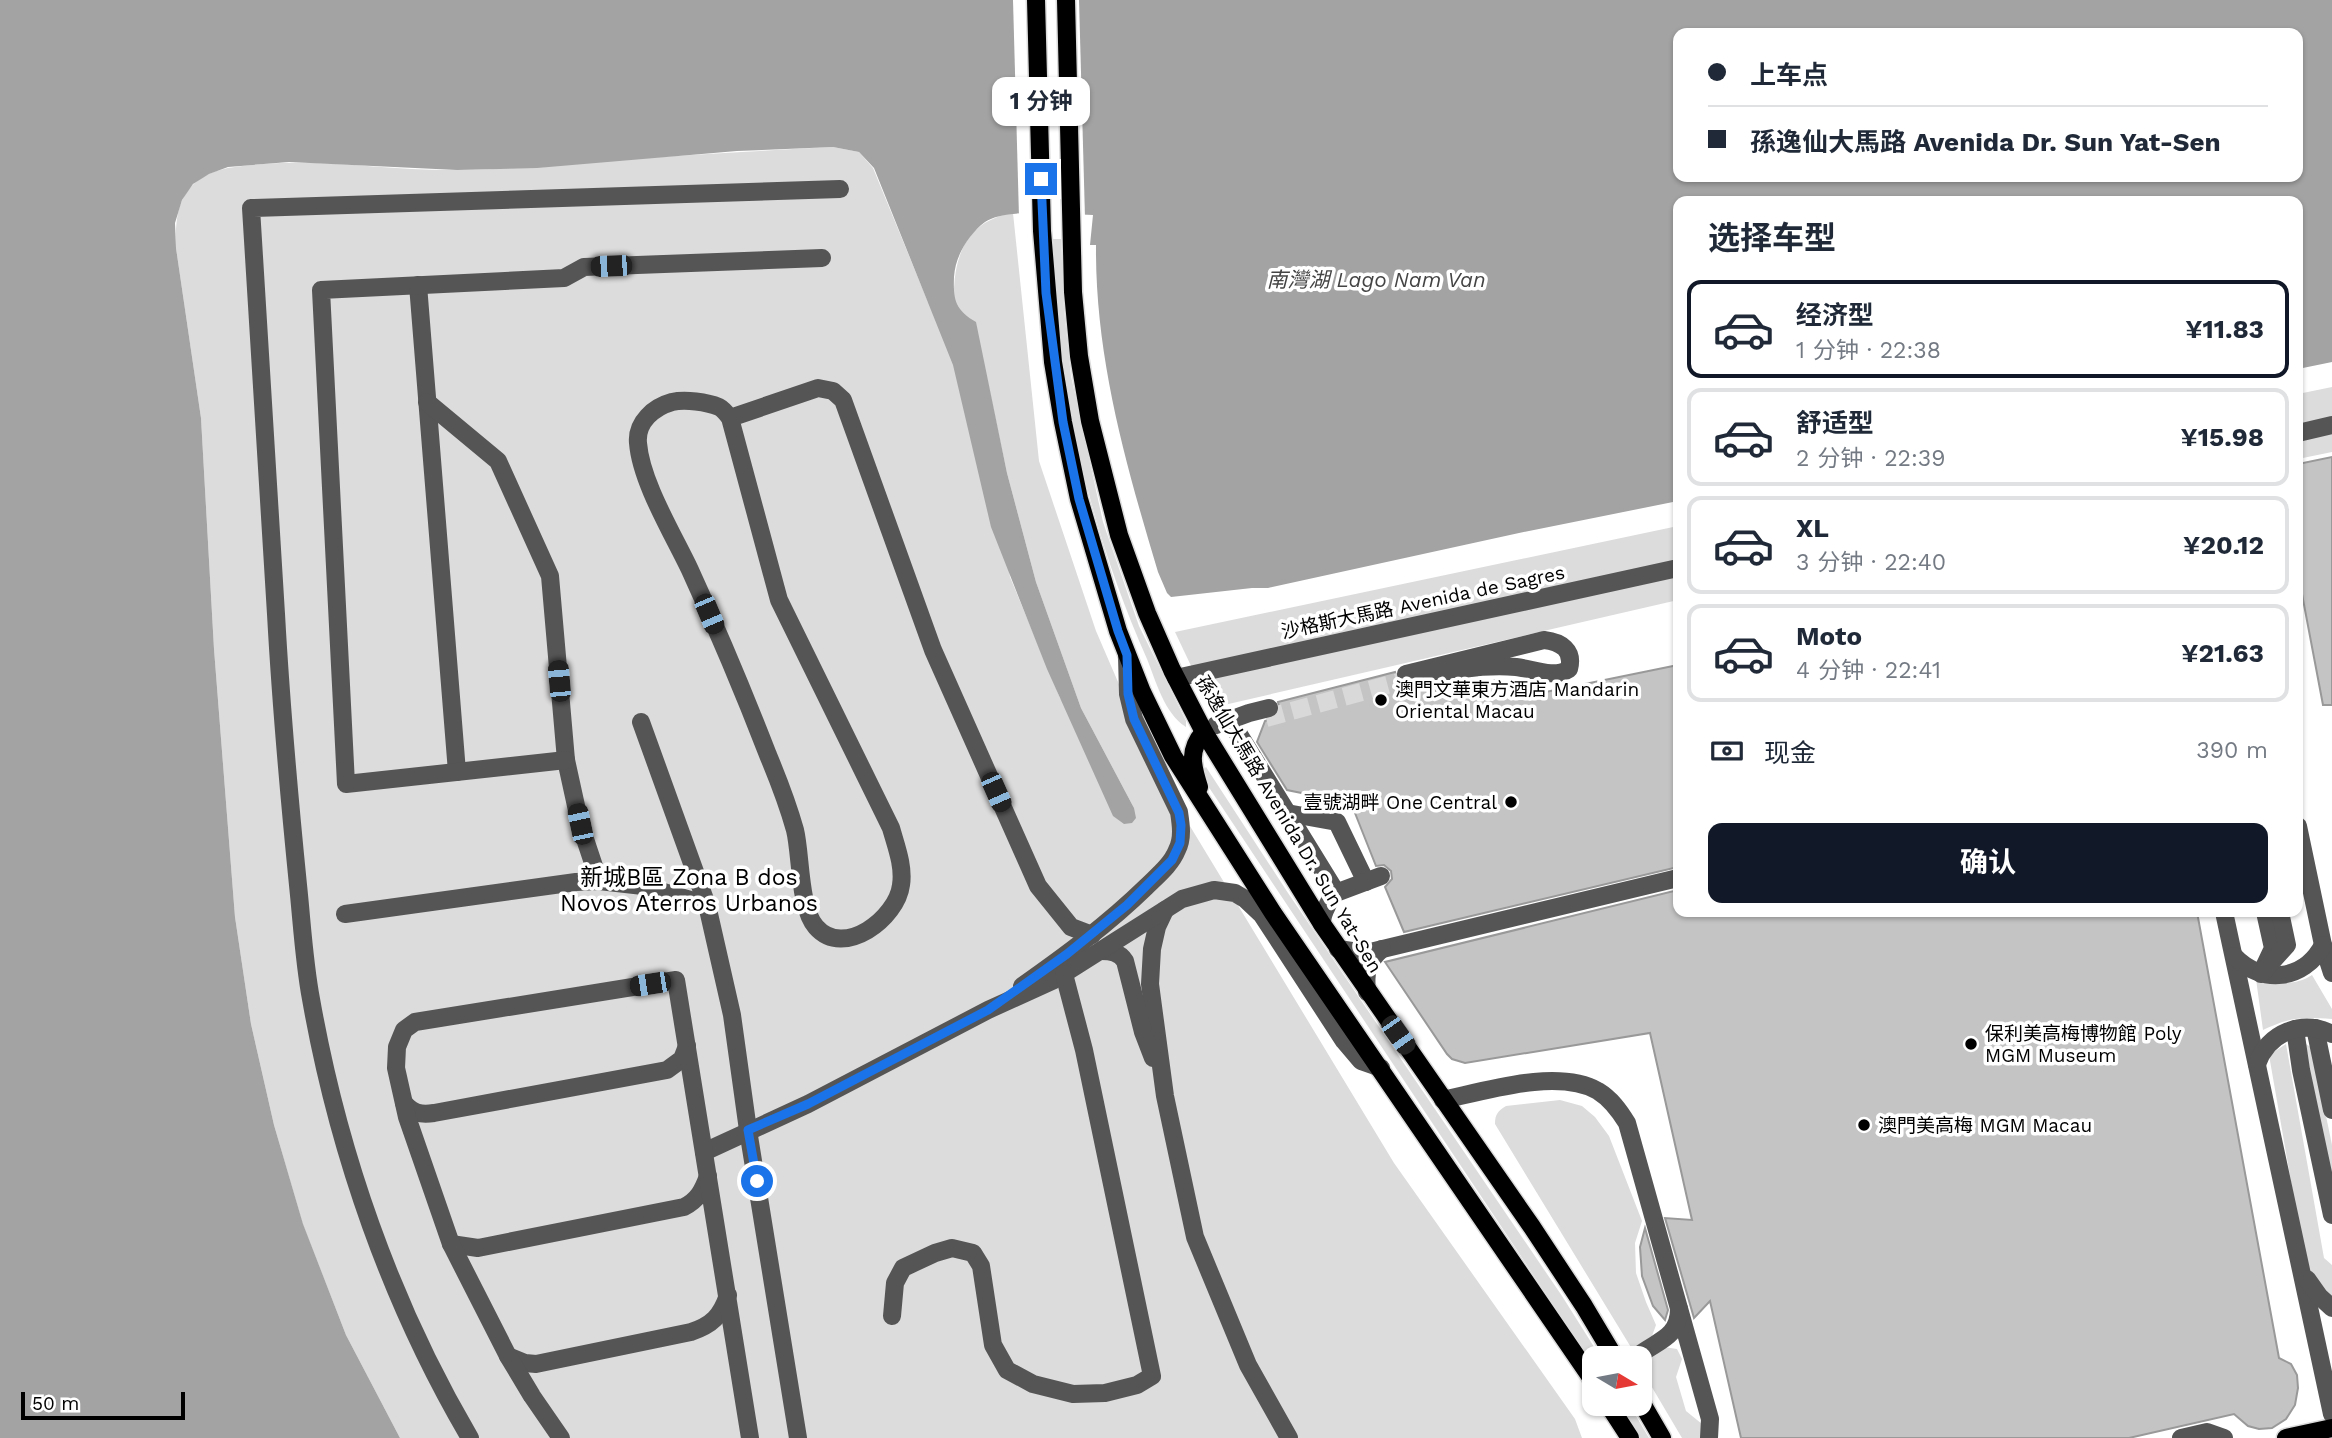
<!DOCTYPE html>
<html lang="zh">
<head>
<meta charset="utf-8">
<style>
  body { margin:0; font-family:"Work Sans","Noto Sans SC",sans-serif; background:#f2f2f3; color:#1f2937; height:100vh; display:flex; flex-direction:column; font-size:26px; white-space:nowrap }
  * { box-sizing:border-box; margin:0 }
  p { font-size:23px; color:#747a83 }
  .icon { flex:none; width:38px; height:38px; fill:none; stroke:currentColor; stroke-width:2; stroke-linecap:round; stroke-linejoin:round }
  .map { position:relative; flex:1; overflow:hidden }
  .sheet { position:absolute; left:1673px; top:196px; width:630px; height:721px; display:flex; flex-direction:column; background:#fff; border-radius:14px; box-shadow:0 2px 5px #0004 }
  .sheet>* { flex:none }
  .banner { position:absolute; left:1673px; top:28px; width:630px; height:154px; border-radius:14px; box-shadow:0 2px 5px #0004; display:grid; align-content:center; height:154px; padding:0 35px; background:#fff }
  .needle { width:46px; rotate:100deg }
  .fabs { position:absolute; left:1582px; top:1346px; display:grid; gap:14px }
  .fabs a { display:grid; place-items:center; width:70px; height:70px; border-radius:14px; background:#fff; box-shadow:0 2px 5px #0004; font-size:35px }
  .scale { position:absolute; left:21px; bottom:18px; width:164px; box-sizing:border-box; padding-left:7px; border:4px solid #000; border-top:0; font-size:19px; line-height:24px; white-space:nowrap; color:#000; -webkit-text-stroke:5px #fff; paint-order:stroke }
  .end { position:absolute; width:32px; height:32px; margin:-16px; border:9px solid #1a73e8; background:#fff; box-shadow:0 0 0 4px #fff }
  .from { border-radius:50% }
  .bubble { position:absolute; height:49px; border-radius:14px; background:#fff; box-shadow:0 2px 5px #0004; font-size:23px; font-weight:700; line-height:49px; text-align:center }
  .car { position:absolute; width:21px; height:42px; margin:-21px -10px; border-radius:9px; box-shadow:0 0 5px 2px #0007; background:linear-gradient(#222 24%,#8ab4d8 0 40%,#222 0 76%,#8ab4d8 0 86%,#222 0) }
  .banner b { display:flex; align-items:center; gap:24px; height:66px; font-size:26px }
  .banner b+b { border-top:2px solid #e0e1e3 }
  .banner i { width:18px; height:18px; background:#1f2937 }
  ul { padding:0; list-style:none }
  li { display:flex; align-items:center; gap:21px; height:98px; margin:0 14px 10px; padding:0 21px; border:4px solid #e0e1e3; border-radius:14px }
  li div { flex:1 }
  li b { display:block; font-size:26px }
  li em { font-style:normal; font-weight:700 }
  li.on { border-color:#111827 }
  li>.icon { width:63px; height:63px; stroke-width:1.5 }
  h2 { padding:0 35px; font-size:32px; line-height:84px }
  .pay { display:flex; align-items:center; gap:18px; height:77px; padding:0 35px; font-size:26px }
  .pay p { margin-inline-start:auto }
  .primary-button { display:flex; gap:14px; margin-top:auto; padding:14px 35px }
  .primary-button a { flex:1; height:80px; border-radius:14px; background:#111827; color:#fff; font-size:28px; font-weight:700; line-height:80px; text-align:center }
  .map>svg:first-child { display:block }
  .green { fill:#dcdcdc; fill-rule:evenodd }
  .water { fill:#a3a3a3; fill-rule:evenodd }
  .pier { fill:#fff }
  .building { fill:#c4c4c4; stroke:#999; stroke-width:2 }
  .lines { fill:none; stroke-linecap:round; stroke-linejoin:round }
  .minor-tunnel { stroke:#d9d9d9; stroke-width:18; stroke-dasharray:18 9; stroke-linecap:butt }
  .major-casing { stroke:#dbdbdb; stroke-width:21 }
  .minor { stroke:#555; stroke-width:18 }
  .major { stroke:#000; stroke-width:18 }
  .route { stroke:#1a73e8; stroke-width:9 }
  .poi-dot { fill:#000; stroke:#fff; stroke-width:2.5 }
  .labels { text-anchor:middle; dominant-baseline:central; stroke-width:7; stroke-linejoin:round; paint-order:stroke }
  .street-label { font-size:19px; fill:#000; stroke:#fff }
  .poi-label { font-size:19px; fill:#000; stroke:#fff; text-anchor:start }
  .water-label { font-size:21px; font-style:italic; fill:#444; stroke:#fff }
  .quarter-label { font-size:23px; fill:#000; stroke:#fff }
</style>
</head>
<body>
<div class="map">
<svg width="2332" height="1438" viewBox="0 0 2332 1438">
  <rect width="100%" height="100%" fill="#fff"/>
  <g class="green">
    <path d="M833,147L859,152L873,168L928,302L954,288C956,249 971,220 1013,213L1039,461L1096,631L1156,770L1394,1163L1575,1419L1582,1438H400L346,1335L303,1225L274,1125L251,1024L235,917L214,649L201,418L176,248C175,216 178,187 211,173C228,166 245,166 263,164C328,159 393,171 458,170C526,169 592,162 659,157C717,153 775,150 833,147ZM975,322L1007,473L1036,582L1081,708L1134,808L1060,698L1010,577Z"/>
    <path d="M1053,239H1061L1064,310L1071,376L1103,522L1139,626L1186,721V727C1164,713 1156,681 1147,659C1102,558 1073,450 1059,341C1055,307 1055,273 1053,239Z"/>
    <polygon points="2332,387 2332,452 2298,459 2298,394"/>
    <polygon points="1678,526 1678,600 1211,708 1175,632"/>
    <polygon points="1206,767 1288,893 1562,1296 1601,1358 1594,1358 1594,1366 1220,804 1204,780 1203,770"/>
    <path d="M2312,975L2332,1009V1019C2301,1017 2291,1017 2263,1030L2256,979C2274,984 2296,986 2312,975Z"/>
    <polygon points="2303,1042 2312,1048 2332,1145 2332,1196"/>
    <polygon points="2286,1044 2324,1258 2332,1265 2332,1298 2312,1280 2305,1262 2269,1055"/>
    <path d="M1560,1100L1582,1106L1595,1117L1609,1136L1642,1221L1635,1243L1636,1273L1646,1302L1656,1325L1652,1336L1632,1349L1495,1124C1495,1114 1498,1111 1506,1106Z"/>
    <polygon points="1664,1347 1677,1349 1682,1359 1676,1377 1686,1411 1702,1424 1702,1438 1682,1438 1640,1367 1640,1363"/>
    <polygon points="1619,1404 1629,1404 1649,1438 1639,1438"/>
  </g>
  <path class="water" d="M0,0H2332V362L2298,369V201H1678V501L1519,533L1268,588H1252L1171,597L1167,593L1158,572C1126,465 1095,358 1096,245H1090L1093,215C1066,215 1007,207 985,222C979,226 975,231 970,237C961,249 955,262 954,277C953,301 956,310 976,322L1007,473L1036,582L1081,708L1134,808L1136,818L1132,823L1124,824L1113,816L1047,669L991,527L953,365L874,168L859,152L833,147L737,151L537,168L457,170L289,162L228,167L209,174L193,184L182,200L175,223L176,248L201,418L214,649L235,917L251,1024L274,1125L303,1224L346,1335L400,1438H0ZM1678,33H2298V177H1678Z"/>
  <polygon class="pier" points="1013,0 1079,0 1085,218 1019,217"/>
  <g class="building">
    <polygon points="2332,457 2332,705 2323,705 2298,573 2298,464"/>
    <polygon points="1678,665 1678,867 1404,932 1385,887 1392,879 1391,871 1384,865 1376,866 1351,803 1287,790 1257,742 1265,721 1276,717 1280,712 1278,702 1395,672 1397,681 1410,689 1428,687 1445,695 1496,680 1526,696"/>
    <polygon points="1678,890 1678,912 2197,912 2279,1358 2291,1364 2297,1375 2298,1388 2295,1405 2286,1419 2272,1428 2259,1429 2248,1426 2234,1414 2129,1438 1741,1438 1710,1301 1694,1318 1665,1218 1692,1220 1650,1033 1465,1063 1452,1059 1447,1054 1385,962"/>
    <polygon points="1645,1228 1668,1310 1665,1320 1653,1306 1642,1276 1640,1247"/>
  </g>
  <g class="lines">
    <polyline class="minor-tunnel" points="1266,718 1413,678"/>
    <g class="major-casing">
      <g id="major">
        <polyline points="1036,0 1042,231 1053,362 1063,422 1079,499 1118,631 1142,692 1173,756 1273,913 1594,1382"/>
        <polyline points="1066,0 1073,292 1079,356 1090,421 1119,535 1147,613 1172,670 1204,732 1322,924 1532,1227 1584,1306 1615,1358"/>
        <path d="M1199,787C1192,765 1188,750 1204,732"/>
        <polyline points="1640,1400 1662,1438"/>
        <polyline points="1608,1404 1630,1438"/>
        <polyline points="2286,1438 2332,1428"/>
      </g>
    </g>
    <g class="minor">
      <polyline points="418,285 457,772"/>
      <polyline points="427,402 498,461 550,576 566,760 580,824 599,881"/>
      <path d="M730,418C727,414 723,409 719,407C707,402 685,399 672,402C654,407 636,422 638,443C641,482 673,534 690,570C717,629 744,693 768,755C778,779 788,805 795,830C801,854 799,908 816,927C844,959 897,918 901,885C904,866 896,846 891,828L779,600L730,418L818,388L833,391L843,400L933,650L1038,886L1071,927L1092,935"/>
      <polyline points="2298,433 2332,425"/>
      <path d="M1406,674L1544,640C1561,642 1574,650 1569,669C1554,679 1533,669 1516,667C1481,664 1447,671 1413,678"/>
      <polyline points="1176,678 1678,568"/>
      <polyline points="641,722 707,905 732,1015 748,1130 798,1438"/>
      <path d="M1220,723L1232,727L1240,736L1333,887C1333,902 1321,910 1322,924"/>
      <polyline points="1216,725 1249,713 1269,708"/>
      <polyline points="566,760 346,784 321,290 564,278 584,267 822,258"/>
      <polyline points="1287,813 1337,822 1366,882"/>
      <polyline points="2298,826 2323,945 2332,973"/>
      <polyline points="1333,894 1381,876"/>
      <polyline points="1165,910 1157,927 1152,949 1150,984 1165,1096 1195,1237 1248,1365 1289,1438"/>
      <polyline points="2224,912 2332,1414"/>
      <polyline points="345,914 576,882 599,881 643,886 707,905"/>
      <polyline points="1338,949 1366,953 1678,878"/>
      <path d="M1101,951C1111,951 1119,952 1125,961L1143,1032L1153,1058"/>
      <path d="M2234,956C2261,985 2304,981 2323,945"/>
      <polyline points="2265,965 2273,948 2265,912"/>
      <polyline points="2261,974 2287,945 2280,912"/>
      <path d="M1022,986C1066,955 1108,924 1146,887C1157,876 1171,865 1177,850C1183,838 1181,825 1179,812L1134,719L1128,694L1127,656"/>
      <path d="M1367,992C1365,973 1367,962 1382,949"/>
      <polyline points="2315,1028 2332,1110"/>
      <polyline points="2295,1029 2301,1070 2332,1215"/>
      <path d="M2257,1064C2269,1032 2302,1019 2332,1034"/>
      <path d="M1443,1100C1485,1091 1558,1068 1598,1091C1611,1099 1619,1110 1627,1123L1710,1419L1709,1438"/>
      <path d="M404,1103C413,1113 420,1115 434,1113L667,1070L682,1059L687,1046"/>
      <polyline points="704,1152 808,1104 988,1010 1054,980 1182,899 1214,890 1235,893 1245,899 1262,915 1344,1041 1361,1061 1381,1068"/>
      <path d="M451,1244L478,1248L684,1207C698,1200 703,1190 708,1176"/>
      <polyline points="2307,1279 2319,1296 2332,1308"/>
      <polyline points="892,1316 895,1283 903,1268 935,1253 952,1248 973,1253 981,1266 993,1345 1007,1370 1033,1384 1073,1394 1105,1393 1137,1385 1152,1376 1084,1050 1064,974"/>
      <path d="M508,1356L525,1363L536,1364L691,1332C712,1325 721,1316 728,1295"/>
      <path d="M1635,1358C1655,1341 1679,1339 1679,1309"/>
      <path d="M470,1438C391,1304 338,1152 311,999C304,962 302,923 298,885C289,795 281,705 276,614C268,479 259,344 251,208L840,189"/>
      <polyline points="561,1438 532,1396 508,1356 451,1244 407,1117 396,1068 397,1047 404,1030 415,1022 676,980 750,1438"/>
      <polyline points="2181,1438 2207,1432 2224,1438"/>
    </g>
    <use href="#major" class="major"/>
  </g>
  <g class="lines">
    <polyline class="route" points="757,1181 748,1130 808,1104 988,1010 1067,954 1127,905 1172,860 1180,843 1181,825 1179,813 1134,719 1128,694 1127,655 1118,631 1079,499 1063,422 1046,293 1041,179"/>
  </g>
  <g class="poi-dot">
    <circle cx="1381" cy="700" r="7"/>
    <circle cx="1511" cy="802" r="7"/>
    <circle cx="1971" cy="1044" r="7"/>
    <circle cx="1864" cy="1125" r="7"/>
  </g>
  <g class="labels">
    <g class="street-label">
      <text transform="translate(1423 602) rotate(-12)">沙格斯大馬路 Avenida de Sagres</text>
      <text transform="translate(1289 824) rotate(59)">孫逸仙大馬路 Avenida Dr. Sun Yat-Sen</text>
    </g>
    <g class="poi-label">
      <text x="1395" y="689">澳門文華東方酒店 Mandarin<tspan x="1395" dy="22">Oriental Macau</tspan></text>
      <text x="1497" y="802" text-anchor="end">壹號湖畔 One Central</text>
      <text x="1985" y="1033">保利美高梅博物館 Poly<tspan x="1985" dy="22">MGM Museum</tspan></text>
      <text x="1878" y="1125">澳門美高梅 MGM Macau</text>
    </g>
    <g class="water-label">
      <text x="1376" y="279">南灣湖 Lago Nam Van</text>
    </g>
    <g class="quarter-label">
      <text x="689" y="877">新城B區 Zona B dos<tspan x="689" dy="26">Novos Aterros Urbanos</tspan></text>
    </g>
  </g>
</svg>
<div class="fabs">
<a><svg class="needle" viewBox="-14 -14 28 28"><path d="M0-13l5 13h-10z" fill="#e53935"/><path d="M0 13l5-13h-10z" fill="#747a83"/></svg></a>
</div>
<div class="scale">50 m</div>
<i class="end from" style="left:757px;top:1181px"></i>
<i class="end" style="left:1041px;top:179px"></i>
<div class="bubble" style="left:992px;top:77px;width:98px">1 分钟</div>
<i class="car" style="left:611px;top:266px;rotate:268deg"></i>
<i class="car" style="left:709px;top:614px;rotate:157deg"></i>
<i class="car" style="left:559px;top:681px;rotate:355deg"></i>
<i class="car" style="left:996px;top:792px;rotate:156deg"></i>
<i class="car" style="left:580px;top:824px;rotate:348deg"></i>
<i class="car" style="left:650px;top:984px;rotate:261deg"></i>
<i class="car" style="left:1398px;top:1035px;rotate:145deg"></i>
<div class="banner">
<b><i class="from"></i>上车点</b>
<b><i></i>孫逸仙大馬路 Avenida Dr. Sun Yat-Sen</b>
</div>
<section class="sheet">
<h2>选择车型</h2>
<ul>
<li class="on"><svg class="icon" aria-label="car" viewBox="0 0 24 24"><path d="M5 17H2v-5l4-1 3-4h7l3 4 3 1v5h-3M9 17h6M6 11h13"/><circle cx="7" cy="17" r="2"/><circle cx="17" cy="17" r="2"/></svg><div><b>经济型</b><p>1 分钟 · 22:38</p></div><em>¥11.83</em></li>
<li><svg class="icon" aria-label="car" viewBox="0 0 24 24"><path d="M5 17H2v-5l4-1 3-4h7l3 4 3 1v5h-3M9 17h6M6 11h13"/><circle cx="7" cy="17" r="2"/><circle cx="17" cy="17" r="2"/></svg><div><b>舒适型</b><p>2 分钟 · 22:39</p></div><em>¥15.98</em></li>
<li><svg class="icon" aria-label="car" viewBox="0 0 24 24"><path d="M5 17H2v-5l4-1 3-4h7l3 4 3 1v5h-3M9 17h6M6 11h13"/><circle cx="7" cy="17" r="2"/><circle cx="17" cy="17" r="2"/></svg><div><b>XL</b><p>3 分钟 · 22:40</p></div><em>¥20.12</em></li>
<li><svg class="icon" aria-label="car" viewBox="0 0 24 24"><path d="M5 17H2v-5l4-1 3-4h7l3 4 3 1v5h-3M9 17h6M6 11h13"/><circle cx="7" cy="17" r="2"/><circle cx="17" cy="17" r="2"/></svg><div><b>Moto</b><p>4 分钟 · 22:41</p></div><em>¥21.63</em></li>
</ul>
<div class="pay"><svg class="icon" aria-label="cash" viewBox="0 0 24 24"><path d="M3 7h18v10H3z"/><circle cx="12" cy="12" r="2"/></svg>现金<p>390 m</p></div>
<div class="primary-button"><a>确认</a></div>
</section>
</div>
</body>
</html>
